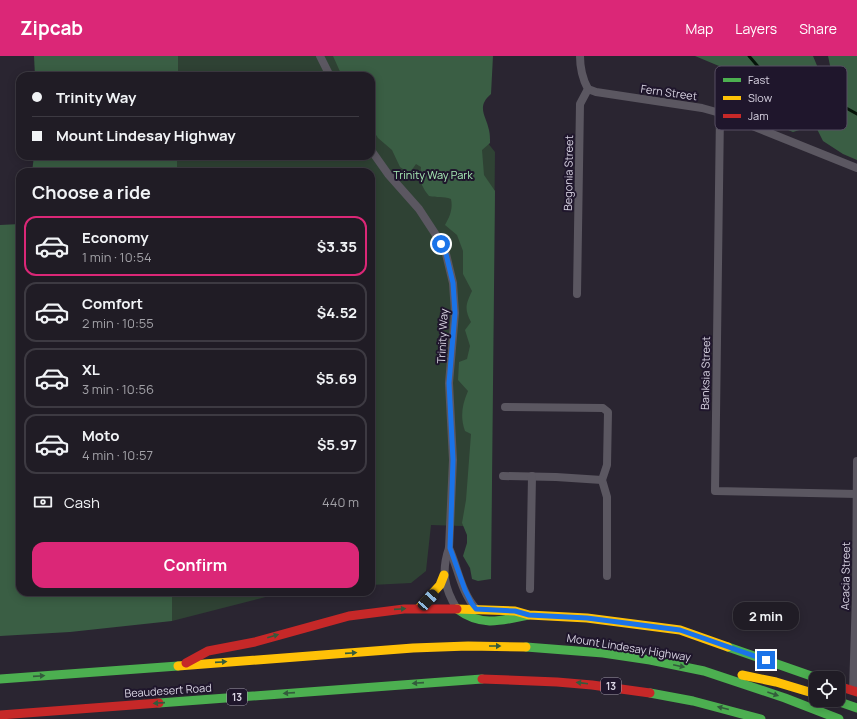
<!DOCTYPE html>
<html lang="en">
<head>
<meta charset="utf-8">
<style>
  body { margin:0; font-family:Manrope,sans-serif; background:#2d2932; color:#f1f3f6; height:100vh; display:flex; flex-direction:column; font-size:15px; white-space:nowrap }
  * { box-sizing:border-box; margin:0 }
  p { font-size:13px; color:#a2a1a7 }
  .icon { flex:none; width:22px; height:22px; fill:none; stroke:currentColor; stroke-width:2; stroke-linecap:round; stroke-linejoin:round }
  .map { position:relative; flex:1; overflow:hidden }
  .side { position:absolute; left:16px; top:112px; width:359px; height:428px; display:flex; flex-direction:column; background:#201c25; border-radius:12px; box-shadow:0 2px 10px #0003,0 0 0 1px #3d3a42 }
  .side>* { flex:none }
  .top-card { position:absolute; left:16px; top:16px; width:359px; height:88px; border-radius:12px; box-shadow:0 2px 10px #0003,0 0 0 1px #3d3a42; display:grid; align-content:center; height:88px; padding:0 16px; background:#201c25 }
  .controls { position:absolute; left:809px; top:615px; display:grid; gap:8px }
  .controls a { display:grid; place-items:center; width:36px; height:36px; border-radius:8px; background:#201c25; box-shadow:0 2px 10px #0003,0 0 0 1px #3d3a42; font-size:20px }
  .end { position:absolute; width:18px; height:18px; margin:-9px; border:5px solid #1a73e8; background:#fff; box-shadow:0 0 0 2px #fff }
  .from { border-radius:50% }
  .bubble { position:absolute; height:28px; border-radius:12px; background:#201c25; box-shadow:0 2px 10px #0003,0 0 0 1px #3d3a42; font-size:13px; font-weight:700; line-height:28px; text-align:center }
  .car { position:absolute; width:12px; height:24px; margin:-12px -6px; border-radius:5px; box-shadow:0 0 3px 1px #0007; background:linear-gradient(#222 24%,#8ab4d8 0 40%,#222 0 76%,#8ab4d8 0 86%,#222 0) }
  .top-card b { display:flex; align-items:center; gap:14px; height:38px; font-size:15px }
  .top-card b+b { border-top:1px solid #3d3a42 }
  .top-card i { width:10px; height:10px; background:#f1f3f6 }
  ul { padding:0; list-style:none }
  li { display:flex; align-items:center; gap:12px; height:60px; margin:0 8px 6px; padding:0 8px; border:2px solid #3d3a42; border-radius:12px }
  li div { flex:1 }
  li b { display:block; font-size:15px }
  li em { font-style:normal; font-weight:700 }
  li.on { border-color:#db2777 }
  li>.icon { width:36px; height:36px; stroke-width:1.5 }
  h2 { padding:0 16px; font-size:18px; line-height:48px }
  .pay { display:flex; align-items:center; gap:10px; height:44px; padding:0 16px; font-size:15px }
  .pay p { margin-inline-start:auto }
  .cta { display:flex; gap:8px; margin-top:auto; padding:8px 16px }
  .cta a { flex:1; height:46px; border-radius:12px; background:#db2777; color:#fff; font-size:16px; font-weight:700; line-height:46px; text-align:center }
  header { display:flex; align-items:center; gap:24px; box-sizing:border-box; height:56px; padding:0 20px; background:#db2777; color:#fff }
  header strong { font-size:19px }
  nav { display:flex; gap:22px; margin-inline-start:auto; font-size:14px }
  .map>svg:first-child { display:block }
  .green { fill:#2f4234 }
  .forest { fill:#3a5e44 }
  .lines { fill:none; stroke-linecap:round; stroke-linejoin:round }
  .stream { stroke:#051409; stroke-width:3 }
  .street { stroke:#5b5761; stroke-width:8 }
  .fast { stroke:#4caf50; stroke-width:9 }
  .slow { stroke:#ffc107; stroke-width:9 }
  .jam { stroke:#c62828; stroke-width:9 }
  .oneway { fill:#335b3c }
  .route { stroke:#1a73e8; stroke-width:5 }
  .labels { text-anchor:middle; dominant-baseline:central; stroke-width:4; stroke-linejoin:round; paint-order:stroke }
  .shield { fill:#1f162c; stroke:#a19bac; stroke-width:1 }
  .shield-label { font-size:10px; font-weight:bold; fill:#d9d4e3 }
  .street-label { font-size:11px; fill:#d9d4e3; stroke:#1f162c }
  .park-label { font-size:11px; fill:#a6e9b4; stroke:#1f162c }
  .key { fill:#1f162c; stroke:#574f63; stroke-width:1 }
  .key-label { font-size:11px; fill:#d9d4e3 }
</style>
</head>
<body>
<header>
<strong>Zipcab</strong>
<nav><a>Map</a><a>Layers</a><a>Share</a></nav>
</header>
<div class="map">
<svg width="857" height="663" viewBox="0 0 857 663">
  <rect width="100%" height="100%" fill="#2a2531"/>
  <g class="green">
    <polygon points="178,0 419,0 495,96 491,471 431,469 426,515 411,527 371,529 371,116 177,116 177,100 371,100 371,20 178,20"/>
    <polygon points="172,536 285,536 172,565"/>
  </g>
  <g class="forest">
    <polygon points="34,0 178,0 178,20 35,20"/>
    <path d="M333,0H493L491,38C476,51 486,59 489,74C490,78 490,83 490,87L482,94L484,119L495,135L491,523L478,525L472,523L470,512L463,500L467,487V479L462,467L466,444L471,378L465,375C460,361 462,349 468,335L458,324L459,306L467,303L470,290L465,274L471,266C464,253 466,248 472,235L463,218V195L457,179L445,169C450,160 453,153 451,143C443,140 437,142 429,140C420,129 420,124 421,111L416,108L411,115H406L400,111L392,94L378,82L371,71V20H342Z"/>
    <polygon points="695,0 813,0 818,12 831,14 828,0 857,0 857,104 843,98 823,85 815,69 793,76 728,50 731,15"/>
    <polygon points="34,100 177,100 177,116 32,116"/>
    <polygon points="20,168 20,536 172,536 172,565 70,576 0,580 0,169"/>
  </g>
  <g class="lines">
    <polyline class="stream" points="749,0 761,14 801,36 837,47 857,58"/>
    <g class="street">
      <polyline points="320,0 330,20"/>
      <polyline points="588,33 596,36 702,52 720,57 857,112"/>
      <polyline points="720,57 715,435 857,438"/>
      <path d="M371,94L388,118L419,153L436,179L446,198L453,227L455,257L449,327L453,404L449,492C441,515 444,532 457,553"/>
      <path d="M577,238L580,48L588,33C582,22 580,13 580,0"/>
      <polyline points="505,351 603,352 608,356 607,409 602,424 607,441 607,520"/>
      <polyline points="503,420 556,421 602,424"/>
      <path d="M449,492C458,512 461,536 476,553"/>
      <polyline points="530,533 532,420"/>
      <polyline points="853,635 856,540 857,405"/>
    </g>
    <g class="fast">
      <path d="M457,553C481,571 501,565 528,559"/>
      <polyline points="526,591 603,597 650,604 704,615 785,642 839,663"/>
      <polyline points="728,591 817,622"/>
      <polyline points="0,623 178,610"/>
      <polyline points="650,637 693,645 761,663"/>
      <polyline points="834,644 857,652"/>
      <polyline points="159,647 482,623"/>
    </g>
    <g class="slow">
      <polyline points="419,552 440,529 444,519"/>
      <polyline points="457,553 515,555 529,559 587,562 680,574 728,591"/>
      <polyline points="178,610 413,592 468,590 526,591"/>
      <polyline points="742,619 776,626 816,638"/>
    </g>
    <g class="jam">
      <polyline points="186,607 208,595 255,586 349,560 404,553 457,553"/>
      <polyline points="482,623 557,626 592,629 650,637"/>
      <polyline points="838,630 857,636"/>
      <polyline points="0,659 159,647"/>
    </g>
  </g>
  <defs><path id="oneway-solid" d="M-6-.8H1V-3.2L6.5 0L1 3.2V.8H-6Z"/></defs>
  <g class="oneway">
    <use href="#oneway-solid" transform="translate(400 553) rotate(-4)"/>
    <use href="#oneway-solid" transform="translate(273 580) rotate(-16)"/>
    <use href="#oneway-solid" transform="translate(495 590)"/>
    <use href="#oneway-solid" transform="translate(351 597) rotate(-4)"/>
    <use href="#oneway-solid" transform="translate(221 606) rotate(-4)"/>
    <use href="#oneway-solid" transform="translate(679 610) rotate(12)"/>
    <use href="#oneway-solid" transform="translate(39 620) rotate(-4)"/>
    <use href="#oneway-solid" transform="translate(418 627) rotate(176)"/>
    <use href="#oneway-solid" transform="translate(582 627) rotate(-173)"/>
    <use href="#oneway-solid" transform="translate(289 637) rotate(176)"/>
    <use href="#oneway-solid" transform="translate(773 638) rotate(19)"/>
    <use href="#oneway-solid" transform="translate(159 647) rotate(176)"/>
    <use href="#oneway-solid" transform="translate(723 652) rotate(-166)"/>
  </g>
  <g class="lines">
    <polyline class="route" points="441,188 446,198 453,227 455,257 449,327 453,404 450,492 465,534 472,548 476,553 515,555 529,559 587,562 680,574 766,604"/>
  </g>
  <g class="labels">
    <g class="shield">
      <rect x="601" y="622" width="20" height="16" rx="3"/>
      <rect x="227" y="633" width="20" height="16" rx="3"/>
    </g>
    <g class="shield-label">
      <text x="611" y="630">13</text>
      <text x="237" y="641">13</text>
    </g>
    <g class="street-label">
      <text transform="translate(669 36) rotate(8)">Fern Street</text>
      <text transform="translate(568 117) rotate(-89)">Begonia Street</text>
      <text transform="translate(442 280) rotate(-87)">Trinity Way</text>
      <text transform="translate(705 317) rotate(-89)">Banksia Street</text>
      <text transform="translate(845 520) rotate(-89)">Acacia Street</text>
      <text transform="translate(629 591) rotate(9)">Mount Lindesay Highway</text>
      <text transform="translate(168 634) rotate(-4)">Beaudesert Road</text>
    </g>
    <g class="park-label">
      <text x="433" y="118">Trinity Way Park</text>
    </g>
  </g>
  <rect x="715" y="10" width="132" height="64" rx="6" class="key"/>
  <rect x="723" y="22" width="18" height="4" fill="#4caf50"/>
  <rect x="723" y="40" width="18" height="4" fill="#ffc107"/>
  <rect x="723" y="58" width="18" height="4" fill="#c62828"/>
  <g class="key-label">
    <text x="748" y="28">Fast</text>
    <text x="748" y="46">Slow</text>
    <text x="748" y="64">Jam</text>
  </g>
</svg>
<div class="controls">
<a><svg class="icon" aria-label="locate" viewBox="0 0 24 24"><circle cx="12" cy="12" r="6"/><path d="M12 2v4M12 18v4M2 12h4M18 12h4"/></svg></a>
</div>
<i class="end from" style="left:441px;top:188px"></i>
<i class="end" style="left:766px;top:604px"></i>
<div class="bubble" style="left:733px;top:546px;width:66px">2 min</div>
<i class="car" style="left:428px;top:544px;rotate:42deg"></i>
<div class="top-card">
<b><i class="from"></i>Trinity Way</b>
<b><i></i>Mount Lindesay Highway</b>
</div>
<section class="side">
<h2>Choose a ride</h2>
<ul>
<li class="on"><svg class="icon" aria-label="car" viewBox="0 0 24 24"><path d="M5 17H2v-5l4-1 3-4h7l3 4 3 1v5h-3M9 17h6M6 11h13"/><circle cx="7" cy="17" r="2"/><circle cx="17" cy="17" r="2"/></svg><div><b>Economy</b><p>1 min · 10:54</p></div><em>$3.35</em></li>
<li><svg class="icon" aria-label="car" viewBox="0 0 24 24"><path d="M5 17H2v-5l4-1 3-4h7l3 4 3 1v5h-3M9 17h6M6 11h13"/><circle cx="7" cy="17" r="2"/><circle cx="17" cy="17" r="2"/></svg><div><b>Comfort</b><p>2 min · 10:55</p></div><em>$4.52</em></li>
<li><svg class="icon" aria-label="car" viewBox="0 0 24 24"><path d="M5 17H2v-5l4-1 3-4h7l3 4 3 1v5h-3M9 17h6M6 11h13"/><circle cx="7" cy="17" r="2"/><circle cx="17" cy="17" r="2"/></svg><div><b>XL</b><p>3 min · 10:56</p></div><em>$5.69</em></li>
<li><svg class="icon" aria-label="car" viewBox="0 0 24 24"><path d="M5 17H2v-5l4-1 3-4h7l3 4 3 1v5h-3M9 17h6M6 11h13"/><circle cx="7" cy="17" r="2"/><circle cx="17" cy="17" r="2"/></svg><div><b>Moto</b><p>4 min · 10:57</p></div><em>$5.97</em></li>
</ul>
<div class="pay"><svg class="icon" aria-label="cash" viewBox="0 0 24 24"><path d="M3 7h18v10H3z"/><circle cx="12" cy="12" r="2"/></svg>Cash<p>440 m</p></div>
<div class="cta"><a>Confirm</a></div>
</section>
</div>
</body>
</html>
